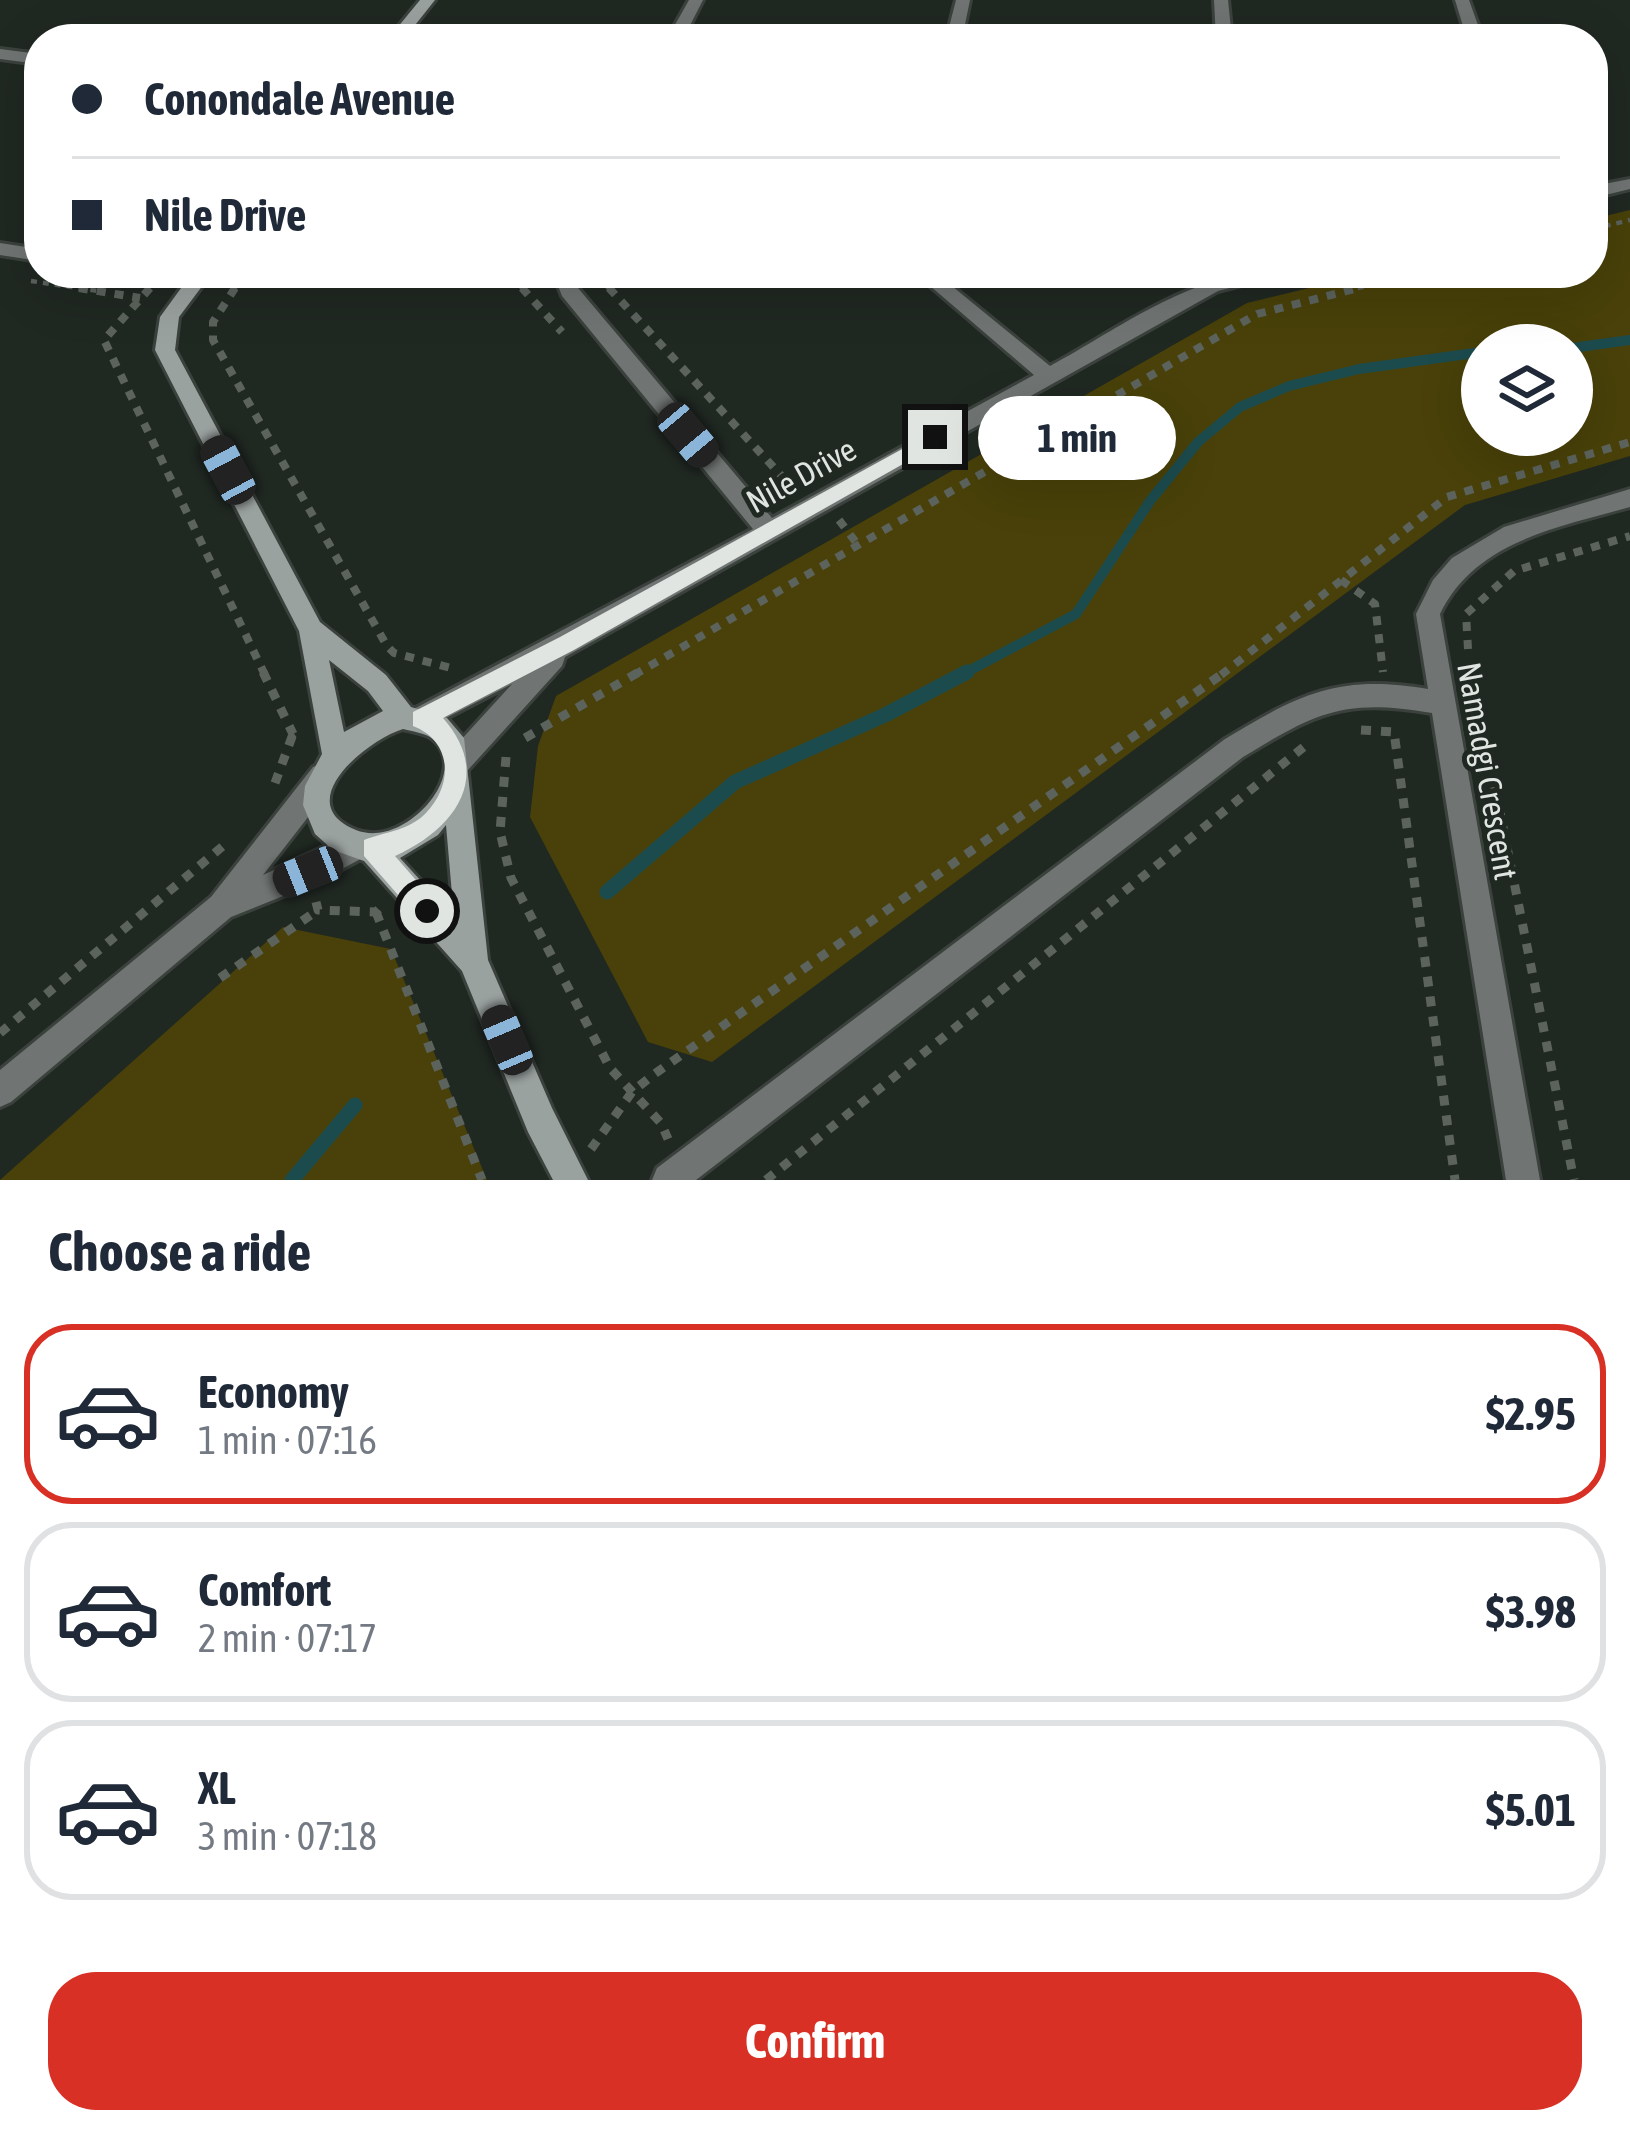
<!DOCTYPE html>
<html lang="en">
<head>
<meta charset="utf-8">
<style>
  body { margin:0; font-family:"Asap Condensed",sans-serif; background:#f2f2f3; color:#1f2937; height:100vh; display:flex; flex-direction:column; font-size:45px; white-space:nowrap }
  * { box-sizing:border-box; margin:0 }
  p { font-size:39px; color:#747a83 }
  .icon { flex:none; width:66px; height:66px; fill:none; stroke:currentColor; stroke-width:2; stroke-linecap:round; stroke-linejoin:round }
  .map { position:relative; height:1180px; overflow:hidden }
  .side { display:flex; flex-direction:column; background:#fff; flex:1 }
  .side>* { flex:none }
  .top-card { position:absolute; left:24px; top:24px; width:1584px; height:264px; border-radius:48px; box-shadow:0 12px 48px #0002; display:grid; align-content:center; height:264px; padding:0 48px; background:#fff }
  .tools { position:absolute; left:1461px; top:324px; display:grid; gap:24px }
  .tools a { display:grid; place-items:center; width:132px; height:132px; border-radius:50%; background:#fff; box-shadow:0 12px 48px #0002; font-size:60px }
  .end { position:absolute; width:54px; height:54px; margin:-27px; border:15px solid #e0e5e1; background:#111; box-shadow:0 0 0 6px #111 }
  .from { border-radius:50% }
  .bubble { position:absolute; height:84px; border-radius:42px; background:#fff; box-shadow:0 12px 48px #0002; font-size:39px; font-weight:700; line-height:84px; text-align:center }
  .car { position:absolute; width:36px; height:72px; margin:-36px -18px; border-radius:15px; box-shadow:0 0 9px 3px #0007; background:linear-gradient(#222 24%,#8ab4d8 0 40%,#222 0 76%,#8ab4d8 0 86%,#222 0) }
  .top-card b { display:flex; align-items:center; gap:42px; height:114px; font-size:45px }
  .top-card b+b { border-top:3px solid #e0e1e3 }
  .top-card i { width:30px; height:30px; background:#1f2937 }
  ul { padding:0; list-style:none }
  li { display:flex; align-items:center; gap:36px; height:180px; margin:0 24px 18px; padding:0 24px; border:6px solid #e0e1e3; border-radius:48px }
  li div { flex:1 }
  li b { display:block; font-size:45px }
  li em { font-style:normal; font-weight:700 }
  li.active { border-color:#d93025 }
  li>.icon { width:108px; height:108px; stroke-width:1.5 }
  h2 { padding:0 48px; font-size:54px; line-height:144px }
  .cta { display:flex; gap:24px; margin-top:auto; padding:24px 48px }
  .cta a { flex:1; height:138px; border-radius:48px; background:#d93025; color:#fff; font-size:48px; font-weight:700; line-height:138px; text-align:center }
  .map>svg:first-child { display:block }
  .green { fill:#494109; fill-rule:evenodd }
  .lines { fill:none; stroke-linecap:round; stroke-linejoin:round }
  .stream-far1 { stroke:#1c4b4e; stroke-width:10 }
  .stream { stroke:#1c4b4e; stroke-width:15 }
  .street-casing { stroke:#3b423d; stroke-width:6 }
  .secondary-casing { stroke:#3b423d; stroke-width:6 }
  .path-far2 { stroke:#5c635d; stroke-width:4.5; stroke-dasharray:6 6; stroke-linecap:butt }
  .path-far1 { stroke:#5c635d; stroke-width:8; stroke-dasharray:9 9; stroke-linecap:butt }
  .path { stroke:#5c635d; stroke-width:9; stroke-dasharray:10 10; stroke-linecap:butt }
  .street { fill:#707573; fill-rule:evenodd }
  .secondary { fill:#9aa2a0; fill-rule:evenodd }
  .route { fill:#e0e5e1 }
  .labels { text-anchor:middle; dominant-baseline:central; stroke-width:10; stroke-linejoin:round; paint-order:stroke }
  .street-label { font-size:33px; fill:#e0e5e1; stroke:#202822 }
</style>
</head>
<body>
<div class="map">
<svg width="1630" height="1180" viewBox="0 0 1630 1180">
  <rect width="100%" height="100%" fill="#202822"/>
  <g class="green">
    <path d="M1630,210V456L1465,505L712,1062L648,1042L530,817L538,746L556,696L1247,303L1370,273H1593V219ZM1482,345H1572V435H1482Z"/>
    <polygon points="283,927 391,949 487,1180 0,1180"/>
  </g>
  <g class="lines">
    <g class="stream-far1">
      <polyline points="1572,348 1630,340"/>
      <polyline points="961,675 1076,614 1150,501 1198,442 1240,407 1289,386 1359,369 1482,352"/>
    </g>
    <g class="stream">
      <polyline points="607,892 735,782 885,715 967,672"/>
      <polyline points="292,1180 355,1105"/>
    </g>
    <g class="street-casing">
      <g id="street">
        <polygon points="689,0 703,0 683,39 667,39"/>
        <polygon points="956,0 970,0 962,39 946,39"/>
        <polygon points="1214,0 1228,0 1232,39 1216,39"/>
        <polygon points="1455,0 1469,0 1483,39 1467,39"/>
        <polygon points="0,49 39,54 39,64 0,59"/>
        <polygon points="1630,179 1630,189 1593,198 1593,186"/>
        <polygon points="0,243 39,249 39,261 0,255"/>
        <polygon points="152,273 204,273 208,278 199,284 161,279"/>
        <path d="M553,273H571L578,288L772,518L1034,375L915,273H936L1050,366C1119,329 1190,273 1270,273L1268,278L1218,291L565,657L562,666L467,771L458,775L449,771L445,762L449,753L512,684L421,731L412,728L408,719L412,710L753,529L562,296Z"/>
        <path d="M1630,489V507C1559,527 1475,541 1440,614L1540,1180H1506L1432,713C1344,698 1317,712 1243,757L696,1180H652L657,1168L1225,739C1300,694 1338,674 1428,689L1416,614L1433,580L1452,558L1504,527Z"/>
        <polygon points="323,763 333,767 336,776 333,785 263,875 356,832 366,836 370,846 366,856 318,882 231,917 11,1102 0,1107 0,1070 211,897 313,767"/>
      </g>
    </g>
    <g class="secondary-casing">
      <g id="secondary">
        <polygon points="420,0 435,0 404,39 388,39"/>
        <path d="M192,273H212L179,317L175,350L320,622L386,675L411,707L447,718L464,738L488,960L552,1108L588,1180H553L528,1132L462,971L364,861L333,850L315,834L303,805L305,786L322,754L299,631L155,350L160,317ZM329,660L368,691L383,711L344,732ZM403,729C411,731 423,733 430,737C476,769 405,850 356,830C289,803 367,740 403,729ZM446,825L454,917L400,858L438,835Z"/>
      </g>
    </g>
    <g class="path-far2">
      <polyline points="1593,229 1630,220"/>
      <polyline points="521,273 520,286 525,291"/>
      <polyline points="886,273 903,288"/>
      <polyline points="599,278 611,291"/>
      <polyline points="31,281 98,291"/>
      <polyline points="147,291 150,288"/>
      <polyline points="233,291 245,273"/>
      <polyline points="1346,291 1419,273"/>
    </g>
    <g class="path-far1">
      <polyline points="79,288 140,298"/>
      <polyline points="150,288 104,340 265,675"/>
      <polyline points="235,288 213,322 213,340 387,646 394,653 455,669"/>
      <polyline points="522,288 562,332"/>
      <polyline points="609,288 789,484"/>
      <polyline points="839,520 858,545"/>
      <polyline points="1341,580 1375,604 1383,672"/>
      <polyline points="1468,649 1466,614 1514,571 1630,536"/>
      <polyline points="634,675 1257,314 1358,288"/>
      <polyline points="1221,675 1447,497 1630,442"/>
    </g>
    <g class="path">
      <polyline points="263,672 293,734 299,730"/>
      <polyline points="1483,728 1574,1180"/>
      <polyline points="1361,730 1394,732 1455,1180"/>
      <polyline points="525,738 639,672"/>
      <polyline points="506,757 500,832 511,878 610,1068 661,1123 668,1139"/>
      <polyline points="275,783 293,734"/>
      <polyline points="316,902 318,910 376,912 382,906"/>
      <polyline points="376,912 482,1180"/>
      <polyline points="220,978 318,910"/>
      <polyline points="0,1033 223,846"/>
      <polyline points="591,1149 632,1092 653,1075 1225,672"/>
      <polyline points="766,1180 1310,742"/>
    </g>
    <use href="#street" class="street"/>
    <use href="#secondary" class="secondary"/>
  </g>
  <path class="route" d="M935,431L942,433V442L574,650L443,718C494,776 455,829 395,856L435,902V919H419L364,856V840C385,832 410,830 426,813C454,784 452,741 413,726V712L560,637Z"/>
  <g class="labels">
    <g class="street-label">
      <text transform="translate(801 475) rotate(-29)">Nile Drive</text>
      <text transform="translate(1488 771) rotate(80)">Namadgi Crescent</text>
    </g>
  </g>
</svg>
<div class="tools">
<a><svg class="icon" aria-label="layers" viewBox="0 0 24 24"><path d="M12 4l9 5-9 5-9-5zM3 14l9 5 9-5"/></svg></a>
</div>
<i class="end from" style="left:427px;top:911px"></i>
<i class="end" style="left:935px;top:437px"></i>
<div class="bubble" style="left:978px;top:396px;width:198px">1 min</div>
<i class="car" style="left:688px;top:435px;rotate:140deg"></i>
<i class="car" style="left:228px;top:470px;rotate:332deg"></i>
<i class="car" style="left:308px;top:872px;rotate:248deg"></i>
<i class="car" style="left:507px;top:1040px;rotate:337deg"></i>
<div class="top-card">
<b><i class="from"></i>Conondale Avenue</b>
<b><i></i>Nile Drive</b>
</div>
</div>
<section class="side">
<h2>Choose a ride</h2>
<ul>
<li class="active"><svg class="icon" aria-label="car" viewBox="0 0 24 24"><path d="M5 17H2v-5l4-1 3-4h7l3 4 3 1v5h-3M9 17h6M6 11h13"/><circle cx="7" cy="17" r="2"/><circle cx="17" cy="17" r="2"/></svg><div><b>Economy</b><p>1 min · 07:16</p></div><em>$2.95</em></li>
<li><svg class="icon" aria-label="car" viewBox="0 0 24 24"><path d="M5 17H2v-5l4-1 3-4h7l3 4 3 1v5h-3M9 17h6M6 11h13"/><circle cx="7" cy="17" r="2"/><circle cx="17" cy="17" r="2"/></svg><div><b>Comfort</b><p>2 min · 07:17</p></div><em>$3.98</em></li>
<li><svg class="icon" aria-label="car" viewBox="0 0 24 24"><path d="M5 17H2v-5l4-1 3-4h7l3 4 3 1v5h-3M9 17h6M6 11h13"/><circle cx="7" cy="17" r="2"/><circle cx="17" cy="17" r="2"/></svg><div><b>XL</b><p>3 min · 07:18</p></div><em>$5.01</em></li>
</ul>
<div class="cta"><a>Confirm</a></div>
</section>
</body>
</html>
